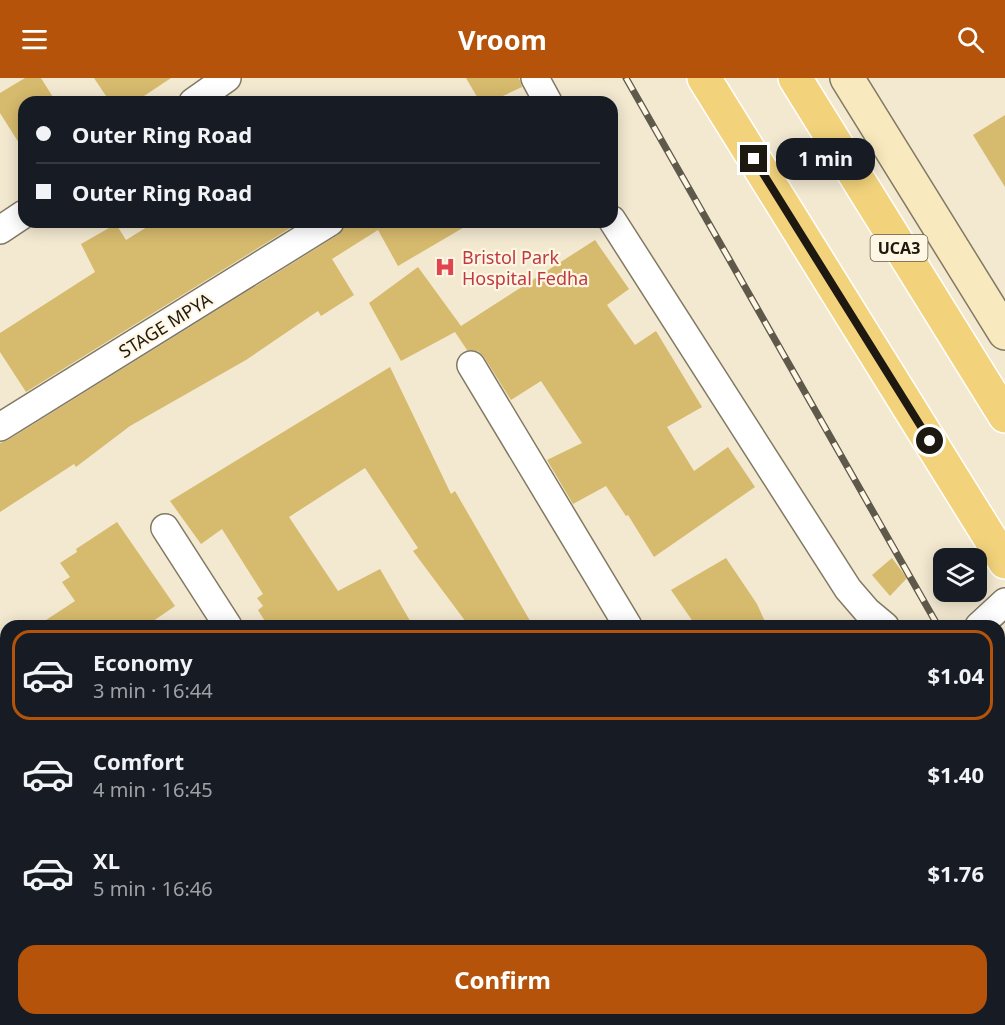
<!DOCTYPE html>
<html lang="en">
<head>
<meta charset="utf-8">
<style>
  body { margin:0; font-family:"Noto Sans",sans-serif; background:#242831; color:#f1f3f6; height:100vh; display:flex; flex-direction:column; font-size:22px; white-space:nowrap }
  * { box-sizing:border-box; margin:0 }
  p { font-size:20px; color:#9ea1a6 }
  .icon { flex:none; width:33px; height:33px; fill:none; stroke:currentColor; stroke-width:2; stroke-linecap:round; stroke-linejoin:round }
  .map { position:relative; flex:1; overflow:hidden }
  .drawer { position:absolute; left:0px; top:542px; width:1005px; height:406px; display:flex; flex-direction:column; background:#171b24; border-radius:18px 18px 0 0; box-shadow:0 3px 15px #0003 }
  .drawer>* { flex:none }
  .guide { position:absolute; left:18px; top:18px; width:600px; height:132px; border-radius:18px; box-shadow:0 3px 15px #0003; display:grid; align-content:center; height:132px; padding:0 18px; background:#171b24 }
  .fabs { position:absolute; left:933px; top:470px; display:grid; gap:12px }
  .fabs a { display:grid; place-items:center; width:54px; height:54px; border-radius:12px; background:#171b24; box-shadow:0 3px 15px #0003; font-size:30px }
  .end { position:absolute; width:27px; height:27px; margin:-14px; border:8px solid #1d1910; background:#fff; box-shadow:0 0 0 3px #fff }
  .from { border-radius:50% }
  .bubble { position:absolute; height:42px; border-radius:18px; background:#171b24; box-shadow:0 3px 15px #0003; font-size:20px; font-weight:700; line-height:42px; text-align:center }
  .guide b { display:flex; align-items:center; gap:21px; height:57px; font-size:22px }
  .guide b+b { border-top:2px solid #363941 }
  .guide i { width:15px; height:15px; background:#f1f3f6 }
  ul { padding:10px 0 0; list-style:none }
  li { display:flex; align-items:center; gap:18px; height:90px; margin:0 12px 9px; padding:0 6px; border:3px solid transparent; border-radius:18px }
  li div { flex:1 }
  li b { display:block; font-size:22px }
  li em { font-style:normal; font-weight:700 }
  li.selected { border-color:#b45309 }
  li>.icon { width:54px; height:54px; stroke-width:1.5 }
  .primary-button { display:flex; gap:12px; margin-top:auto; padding:12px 18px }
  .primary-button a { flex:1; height:69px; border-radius:18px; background:#b45309; color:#fff; font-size:24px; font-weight:700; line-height:69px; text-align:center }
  header { display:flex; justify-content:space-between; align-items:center; height:78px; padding:0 18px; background:#b45309; color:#fff; font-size:27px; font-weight:700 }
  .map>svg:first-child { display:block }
  .building { fill:#d6ba6d }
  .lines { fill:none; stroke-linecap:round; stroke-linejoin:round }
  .street-casing { stroke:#827963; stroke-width:30 }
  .secondary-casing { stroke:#827963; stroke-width:36 }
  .primary-casing { stroke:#fff; stroke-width:36 }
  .street { stroke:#fff; stroke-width:27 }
  .secondary { stroke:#f9e9be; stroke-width:33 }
  .primary { stroke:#f2d37c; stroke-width:33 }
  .rail-casing { stroke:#5f594b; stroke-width:7 }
  .rail { stroke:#fff7e3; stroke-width:4.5; stroke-dasharray:14; stroke-linecap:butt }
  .route { stroke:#1d1910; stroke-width:8 }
  .labels { text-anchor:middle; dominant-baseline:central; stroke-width:4.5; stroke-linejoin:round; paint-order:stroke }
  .shield { fill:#fff7e3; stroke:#615c4f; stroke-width:1.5 }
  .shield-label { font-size:16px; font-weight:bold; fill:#1d1910 }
  .health-label { font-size:18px; fill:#be3a42; stroke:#fff7e3; text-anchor:start }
  .street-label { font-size:18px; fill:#1d1910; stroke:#fff7e3 }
</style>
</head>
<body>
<header><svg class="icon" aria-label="menu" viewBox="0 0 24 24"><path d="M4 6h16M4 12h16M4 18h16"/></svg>Vroom<svg class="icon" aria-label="search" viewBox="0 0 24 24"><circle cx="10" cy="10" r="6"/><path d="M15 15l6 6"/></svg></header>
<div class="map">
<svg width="1005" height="947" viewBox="0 0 1005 947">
  <rect width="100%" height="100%" fill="#f3e9d1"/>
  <g class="building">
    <polygon points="25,0 41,0 56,24 24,24 24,73 0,35 0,15"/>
    <polygon points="94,0 171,0 135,24 110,24"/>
    <polygon points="466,0 519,0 522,9 490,24 480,24"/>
    <polygon points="1005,37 1005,109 973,57"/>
    <polygon points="155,144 300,144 26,314 0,274 0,255 95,194 81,166 116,146 126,162"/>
    <polygon points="346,144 473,144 398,188 378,152 332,181 354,217 321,238 318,233 246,282 130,348 76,389 74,386 0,434 0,365 8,362 338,157"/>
    <polygon points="595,162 629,211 607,227 635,267 656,253 702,329 667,349 694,393 728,369 755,409 654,479 628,437 626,438 606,408 573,426 547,382 582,365 541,303 511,322 484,279 478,273 467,272 455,254 401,283 369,225 418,189 461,248"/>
    <polygon points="390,289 451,416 455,413 533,548 469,548 413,473 418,470 365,390 289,439 338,513 380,491 413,548 268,548 258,532 263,528 257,520 263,516 222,451 201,466 170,423"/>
    <polygon points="117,444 175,528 146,548 37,548 75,523 62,504 70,499 60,485 77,474 76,471"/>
    <polygon points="726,480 757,526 767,548 696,548 671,512"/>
    <polygon points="892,480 907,500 890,518 872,497"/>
  </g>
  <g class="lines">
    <g class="street-casing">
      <g id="street">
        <polyline points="535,0 548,24"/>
        <polyline points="193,24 227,0"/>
        <polyline points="612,142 848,511 867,533 885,548"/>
        <polyline points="0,152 24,136"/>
        <polyline points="471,287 628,548"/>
        <polyline points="0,349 330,144"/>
        <polyline points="165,450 228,548"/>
        <polyline points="979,548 1005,524"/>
        <polyline points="0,732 6,742"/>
        <polyline points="129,942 132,947"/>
        <polyline points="959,942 962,947"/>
        <polyline points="166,947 174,942"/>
      </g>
    </g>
    <g class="secondary-casing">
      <polyline id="secondary" points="847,0 1005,255"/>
    </g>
    <g class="primary-casing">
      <g id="primary">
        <polyline points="704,0 1005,484"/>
        <polyline points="795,0 1005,338"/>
      </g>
    </g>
    <use href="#street" class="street"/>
    <use href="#secondary" class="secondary"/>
    <use href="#primary" class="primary"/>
    <g class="rail-casing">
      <g id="rail">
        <polyline points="626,0 938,548"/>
        <polyline points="999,646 1005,656"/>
      </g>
    </g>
    <use href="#rail" class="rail"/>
  </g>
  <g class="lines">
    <polyline class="route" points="754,81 930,363"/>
  </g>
  <defs>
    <g id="hospital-bare" transform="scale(1.62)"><path d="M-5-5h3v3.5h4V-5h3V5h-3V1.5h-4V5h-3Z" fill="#e0444e" stroke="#fff7e3" stroke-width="2.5" paint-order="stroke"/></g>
  </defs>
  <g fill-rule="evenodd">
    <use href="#hospital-bare" x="445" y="189"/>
  </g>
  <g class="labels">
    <rect class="shield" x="870.5" y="157" width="57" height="26" rx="4.5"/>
    <g class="shield-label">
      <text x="899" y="170">UCA3</text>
    </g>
    <g class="health-label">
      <text x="462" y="179">Bristol Park<tspan x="462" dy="21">Hospital Fedha</tspan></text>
    </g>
    <g class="street-label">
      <text transform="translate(165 247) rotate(-32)">STAGE MPYA</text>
    </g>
  </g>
</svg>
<div class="fabs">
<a><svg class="icon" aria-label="layers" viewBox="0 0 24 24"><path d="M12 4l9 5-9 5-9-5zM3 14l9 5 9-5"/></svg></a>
</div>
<i class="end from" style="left:930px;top:363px"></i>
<i class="end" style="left:754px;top:81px"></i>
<div class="bubble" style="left:776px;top:60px;width:99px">1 min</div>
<div class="guide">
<b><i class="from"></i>Outer Ring Road</b>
<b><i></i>Outer Ring Road</b>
</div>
<section class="drawer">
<ul>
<li class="selected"><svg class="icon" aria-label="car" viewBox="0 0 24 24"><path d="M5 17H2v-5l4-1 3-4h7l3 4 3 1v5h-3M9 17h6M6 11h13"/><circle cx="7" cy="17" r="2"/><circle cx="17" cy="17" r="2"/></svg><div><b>Economy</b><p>3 min · 16:44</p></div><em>$1.04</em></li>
<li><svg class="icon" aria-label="car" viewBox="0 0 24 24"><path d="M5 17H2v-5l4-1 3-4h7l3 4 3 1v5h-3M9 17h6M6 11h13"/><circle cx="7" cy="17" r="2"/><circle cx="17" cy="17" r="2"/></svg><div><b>Comfort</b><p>4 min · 16:45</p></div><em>$1.40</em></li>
<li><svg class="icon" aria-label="car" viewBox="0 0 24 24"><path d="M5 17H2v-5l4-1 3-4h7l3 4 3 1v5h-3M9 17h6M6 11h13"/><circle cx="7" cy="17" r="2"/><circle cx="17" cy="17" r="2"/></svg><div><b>XL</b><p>5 min · 16:46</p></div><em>$1.76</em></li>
</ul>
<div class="primary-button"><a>Confirm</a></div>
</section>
</div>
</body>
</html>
